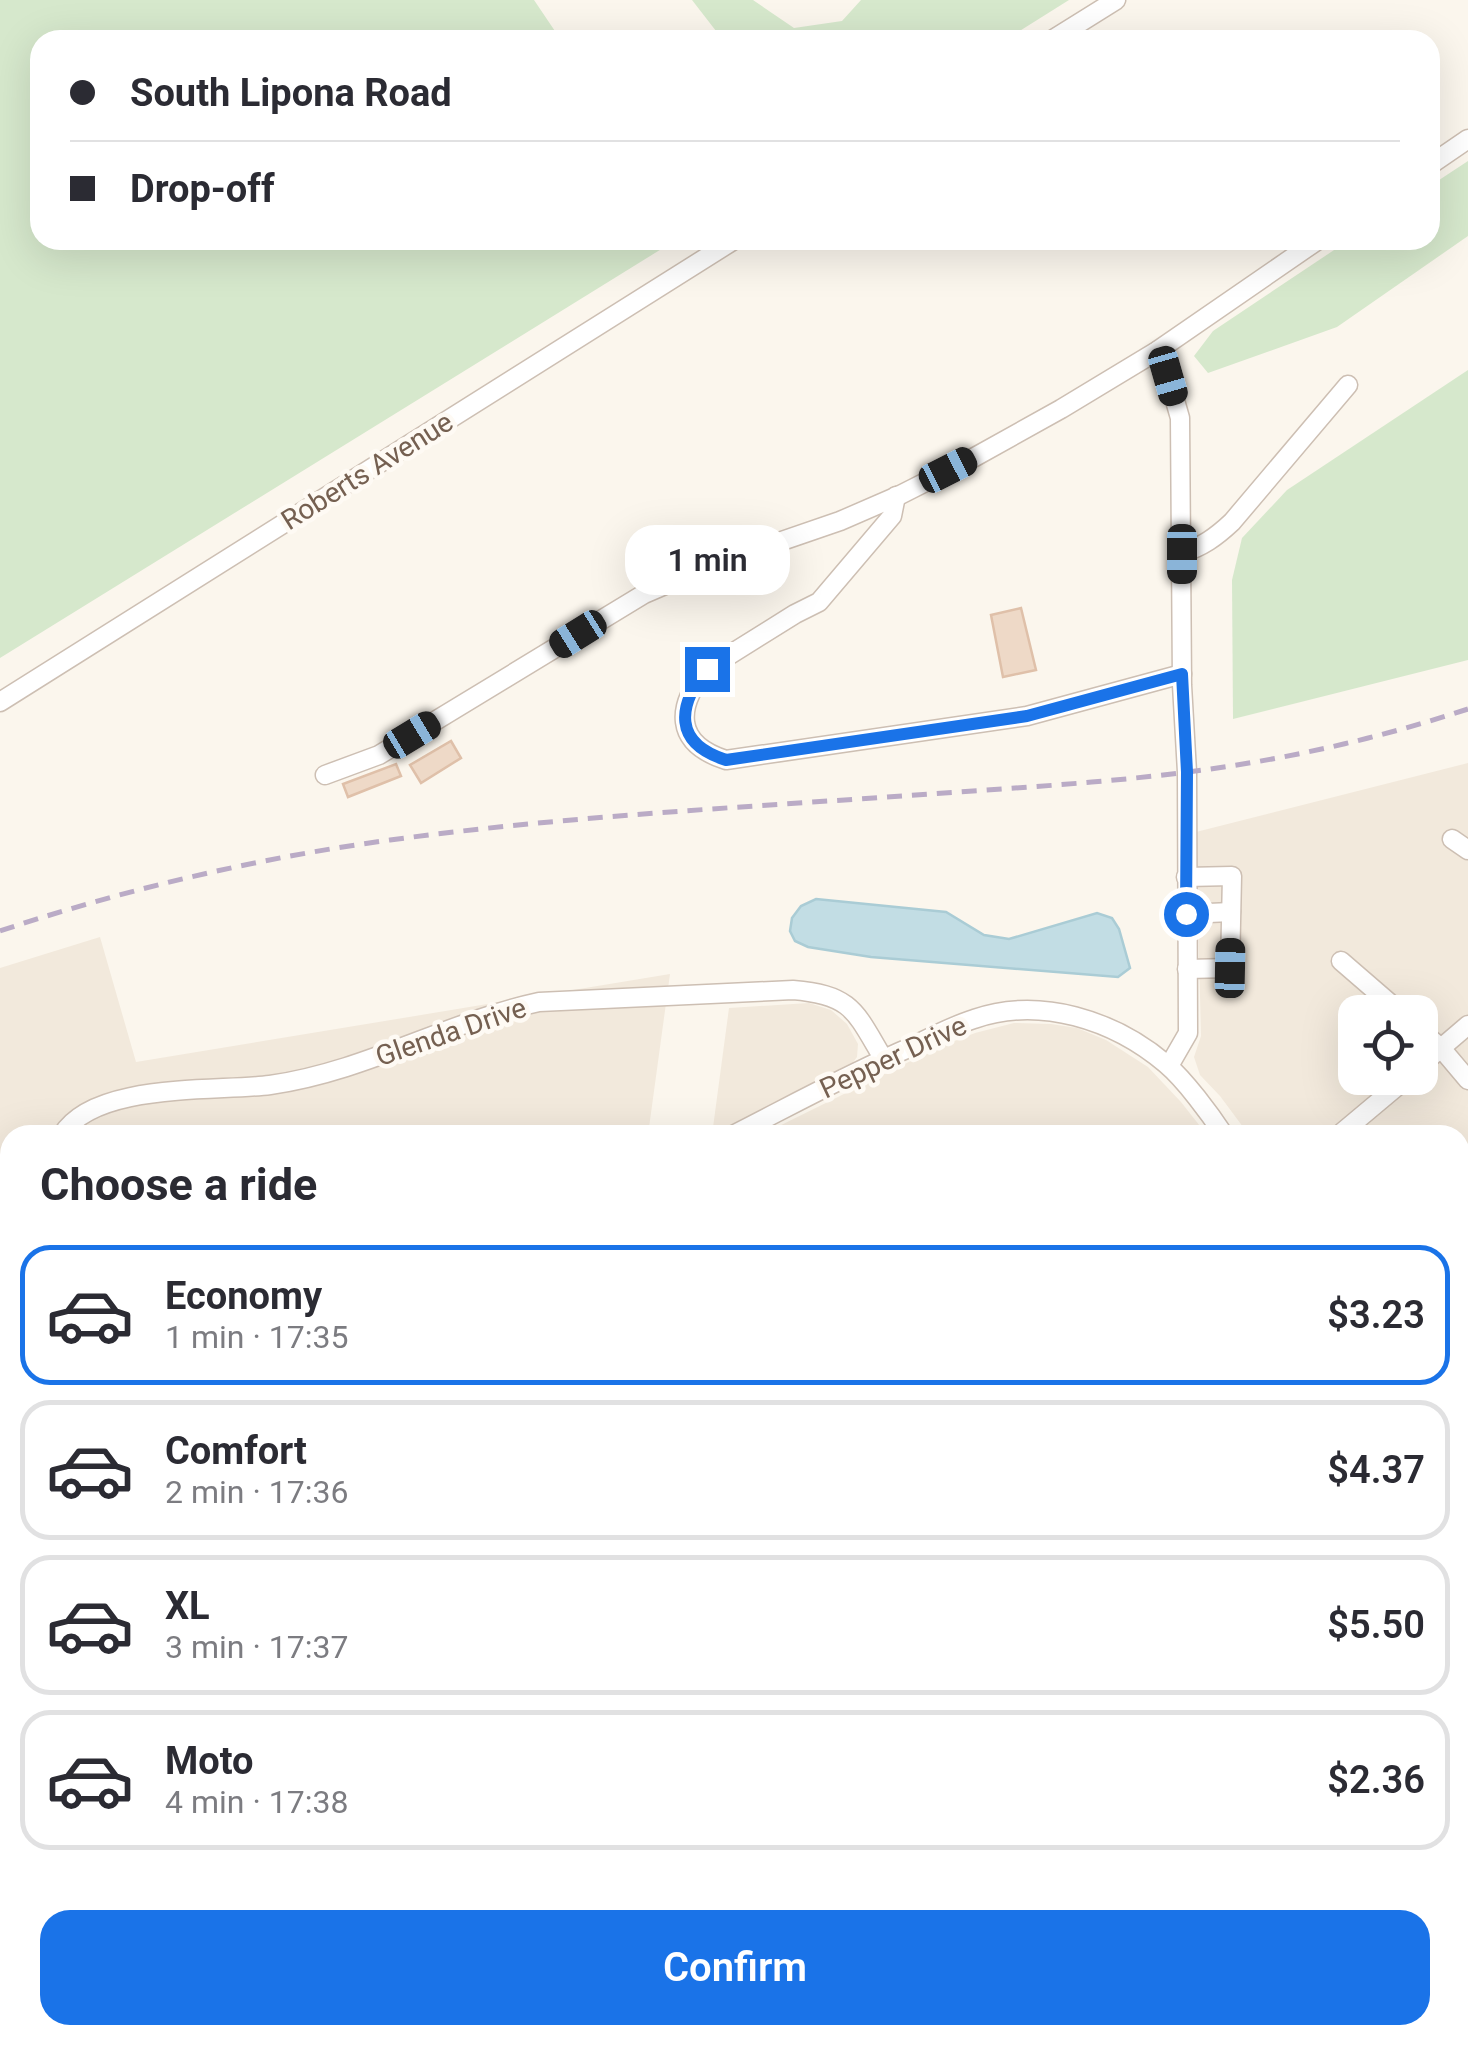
<!DOCTYPE html>
<html lang="en">
<head>
<meta charset="utf-8">
<style>
  body { margin:0; font-family:Roboto,sans-serif; background:#f7f7f7; color:#2b2b33; height:100vh; display:flex; flex-direction:column; font-size:38px; white-space:nowrap }
  * { box-sizing:border-box; margin:0 }
  p { font-size:32px; color:#7c7c81 }
  .icon { flex:none; width:55px; height:55px; fill:none; stroke:currentColor; stroke-width:2; stroke-linecap:round; stroke-linejoin:round }
  .map { position:relative; flex:1; overflow:hidden }
  .sheet { position:absolute; left:0px; top:1125px; width:1470px; height:920px; display:flex; flex-direction:column; background:#fff; border-radius:30px 30px 0 0; box-shadow:0 10px 40px #0002 }
  .sheet>* { flex:none }
  .hud { position:absolute; left:30px; top:30px; width:1410px; height:220px; border-radius:30px; box-shadow:0 10px 40px #0002; display:grid; align-content:center; height:220px; padding:0 40px; background:#fff }
  .buttons { position:absolute; left:1338px; top:995px; display:grid; gap:20px }
  .buttons a { display:grid; place-items:center; width:100px; height:100px; border-radius:20px; background:#fff; box-shadow:0 10px 40px #0002; font-size:50px }
  .end { position:absolute; width:45px; height:45px; margin:-22px; border:12px solid #1a73e8; background:#fff; box-shadow:0 0 0 5px #fff }
  .from { border-radius:50% }
  .bubble { position:absolute; height:70px; border-radius:30px; background:#fff; box-shadow:0 10px 40px #0002; font-size:32px; font-weight:600; line-height:70px; text-align:center }
  .car { position:absolute; width:30px; height:60px; margin:-30px -15px; border-radius:12px; box-shadow:0 0 8px 2px #0007; background:linear-gradient(#222 24%,#8ab4d8 0 40%,#222 0 76%,#8ab4d8 0 86%,#222 0) }
  .hud b { display:flex; align-items:center; gap:35px; height:95px; font-size:38px }
  .hud b+b { border-top:2px solid #e1e1e2 }
  .hud i { width:25px; height:25px; background:#2b2b33 }
  ul { padding:0; list-style:none }
  li { display:flex; align-items:center; gap:30px; height:140px; margin:0 20px 15px; padding:0 20px; border:5px solid #e1e1e2; border-radius:30px }
  li div { flex:1 }
  li b { display:block; font-size:38px }
  li em { font-style:normal; font-weight:600 }
  li.selected { border-color:#1a73e8 }
  li>.icon { width:90px; height:90px; stroke-width:1.5 }
  h2 { padding:0 40px; font-size:45px; line-height:120px }
  .primary-button { display:flex; gap:20px; margin-top:auto; padding:20px 40px }
  .primary-button a { flex:1; height:115px; border-radius:30px; background:#1a73e8; color:#fff; font-size:40px; font-weight:600; line-height:115px; text-align:center }
  .map>svg:first-child { display:block }
  .residential { fill:#f2e9dc; fill-rule:evenodd }
  .green { fill:#d6e8cc }
  .water { fill:#c2dde4; stroke:#aaccd5; stroke-width:2.5 }
  .building { fill:#eed9c7; stroke:#dfc0a9; stroke-width:2.5 }
  .lines { fill:none; stroke-linecap:round; stroke-linejoin:round }
  .minor-casing { stroke:#cdbfb3; stroke-width:21 }
  .minor { stroke:#fff; stroke-width:18 }
  .rail { stroke:#baabc6; stroke-width:5; stroke-dasharray:15 10; stroke-linecap:butt }
  .route { stroke:#1a73e8; stroke-width:12 }
  .labels { text-anchor:middle; dominant-baseline:central; stroke-width:9; stroke-linejoin:round; paint-order:stroke }
  .street-label { font-size:28px; fill:#756051; stroke:#fefaf4 }
</style>
</head>
<body>
<div class="map">
<svg width="1468" height="2045" viewBox="0 0 1468 2045">
  <rect width="100%" height="100%" fill="#fbf6ed"/>
  <g class="residential">
    <path d="M1468,763V1410L1460,1400V1135H1249L1220,1096L1200,1075L1194,1057L1201,1036L1196,832ZM1355,1012H1420V1078H1355Z"/>
    <polygon points="100,937 136,1062 670,974 648,1135 10,1135 10,1486 0,1491 0,968"/>
    <polygon points="809,1003 831,1010 847,1024 858,1044 857,1057 851,1065 712,1135 729,1008"/>
    <polygon points="1014,1023 1051,1024 1077,1028 1106,1040 1148,1067 1181,1102 1207,1135 761,1135 937,1048 975,1033"/>
    <polygon points="1460,1457 1468,1467 1468,1898 1460,1905"/>
    <polygon points="10,1514 10,2035 354,2035 341,2045 0,2045 0,1519"/>
    <polygon points="472,2035 1306,2035 1294,2045 458,2045"/>
  </g>
  <g class="green">
    <polygon points="0,0 534,0 561,40 40,40 40,240 676,240 0,658"/>
    <polygon points="692,0 753,0 794,28 842,21 861,0 1069,0 1005,40 723,40"/>
    <polygon points="1468,161 1468,236 1337,327 1208,373 1194,356 1213,331 1349,240 1430,240 1430,186"/>
    <polygon points="1468,370 1468,660 1233,719 1232,580 1242,538 1287,490"/>
  </g>
  <polygon class="water" points="816,899 946,912 984,935 1009,939 1097,913 1112,918 1119,929 1130,968 1118,977 871,957 808,947 795,941 790,931 792,918 801,906"/>
  <g class="building">
    <polygon points="1021,608 1036,670 1003,677 991,615"/>
    <polygon points="451,741 461,758 421,783 410,765"/>
    <polygon points="396,764 401,776 348,797 343,784"/>
  </g>
  <g class="lines">
    <g class="minor-casing">
      <g id="minor">
        <polyline points="1052,40 1116,0"/>
        <polyline points="1430,165 1468,139"/>
        <polyline points="1157,351 1168,376 1180,418 1182,685 1187,772 1188,1033 1169,1066"/>
        <path d="M896,496L892,516L819,602L795,614L707,669C676,706 673,743 726,760L1027,716L1182,674"/>
        <path d="M1182,553C1202,547 1216,537 1232,522L1348,385"/>
        <polyline points="0,702 734,240"/>
        <polyline points="325,775 379,755 644,594 709,566 840,521 900,495 973,458 1061,409 1157,351 1318,240"/>
        <polyline points="1452,839 1468,850"/>
        <polyline points="1186,877 1232,876 1230,968 1187,969"/>
        <polyline points="1186,914 1231,912"/>
        <polyline points="1341,961 1400,1012"/>
        <polyline points="1420,1030 1441,1048 1468,1080"/>
        <polyline points="1420,1066 1468,1025"/>
        <path d="M62,1135C94,1082 215,1092 270,1085C364,1072 447,1022 539,1002L793,990C852,995 855,1011 883,1058"/>
        <path d="M733,1135C792,1105 850,1073 911,1047C931,1037 952,1026 974,1019C1040,996 1114,1020 1166,1064C1185,1080 1210,1114 1224,1135"/>
        <polyline points="1339,1135 1407,1078"/>
        <polyline points="1460,1430 1468,1440"/>
        <polyline points="0,1507 10,1502"/>
        <polyline points="0,1840 10,1833"/>
        <polyline points="1460,1931 1468,1924"/>
        <polyline points="1454,2035 1462,2045"/>
        <polyline points="139,2045 153,2035"/>
        <polyline points="719,2045 721,2035"/>
        <polyline points="1325,2045 1337,2035"/>
        <polyline points="1416,2045 1427,2035"/>
      </g>
    </g>
    <use href="#minor" class="minor"/>
    <path class="rail" d="M0,931C126,889 258,858 390,840C559,817 731,808 902,796C997,789 1093,784 1188,772C1283,760 1377,739 1468,709"/>
  </g>
  <g class="lines">
    <path class="route" d="M707,669C677,706 673,743 726,760L1027,716L1182,674L1187,772L1186,914"/>
  </g>
  <g class="labels">
    <g class="street-label">
      <text transform="translate(367 471) rotate(-32)">Roberts Avenue</text>
      <text transform="translate(451 1032) rotate(-19)">Glenda Drive</text>
      <text transform="translate(893 1057) rotate(-25)">Pepper Drive</text>
    </g>
  </g>
</svg>
<div class="buttons">
<a><svg class="icon" aria-label="locate" viewBox="0 0 24 24"><circle cx="12" cy="12" r="6"/><path d="M12 2v4M12 18v4M2 12h4M18 12h4"/></svg></a>
</div>
<i class="end from" style="left:1186px;top:914px"></i>
<i class="end" style="left:707px;top:669px"></i>
<div class="bubble" style="left:625px;top:525px;width:165px">1 min</div>
<i class="car" style="left:1168px;top:376px;rotate:164deg"></i>
<i class="car" style="left:948px;top:470px;rotate:63deg"></i>
<i class="car" style="left:1182px;top:554px;rotate:180deg"></i>
<i class="car" style="left:578px;top:634px;rotate:238deg"></i>
<i class="car" style="left:412px;top:735px;rotate:59deg"></i>
<i class="car" style="left:1230px;top:968px;rotate:1deg"></i>
<div class="hud">
<b><i class="from"></i>South Lipona Road</b>
<b><i></i>Drop-off</b>
</div>
<section class="sheet">
<h2>Choose a ride</h2>
<ul>
<li class="selected"><svg class="icon" aria-label="car" viewBox="0 0 24 24"><path d="M5 17H2v-5l4-1 3-4h7l3 4 3 1v5h-3M9 17h6M6 11h13"/><circle cx="7" cy="17" r="2"/><circle cx="17" cy="17" r="2"/></svg><div><b>Economy</b><p>1 min · 17:35</p></div><em>$3.23</em></li>
<li><svg class="icon" aria-label="car" viewBox="0 0 24 24"><path d="M5 17H2v-5l4-1 3-4h7l3 4 3 1v5h-3M9 17h6M6 11h13"/><circle cx="7" cy="17" r="2"/><circle cx="17" cy="17" r="2"/></svg><div><b>Comfort</b><p>2 min · 17:36</p></div><em>$4.37</em></li>
<li><svg class="icon" aria-label="car" viewBox="0 0 24 24"><path d="M5 17H2v-5l4-1 3-4h7l3 4 3 1v5h-3M9 17h6M6 11h13"/><circle cx="7" cy="17" r="2"/><circle cx="17" cy="17" r="2"/></svg><div><b>XL</b><p>3 min · 17:37</p></div><em>$5.50</em></li>
<li><svg class="icon" aria-label="car" viewBox="0 0 24 24"><path d="M5 17H2v-5l4-1 3-4h7l3 4 3 1v5h-3M9 17h6M6 11h13"/><circle cx="7" cy="17" r="2"/><circle cx="17" cy="17" r="2"/></svg><div><b>Moto</b><p>4 min · 17:38</p></div><em>$2.36</em></li>
</ul>
<div class="primary-button"><a>Confirm</a></div>
</section>
</div>
</body>
</html>
